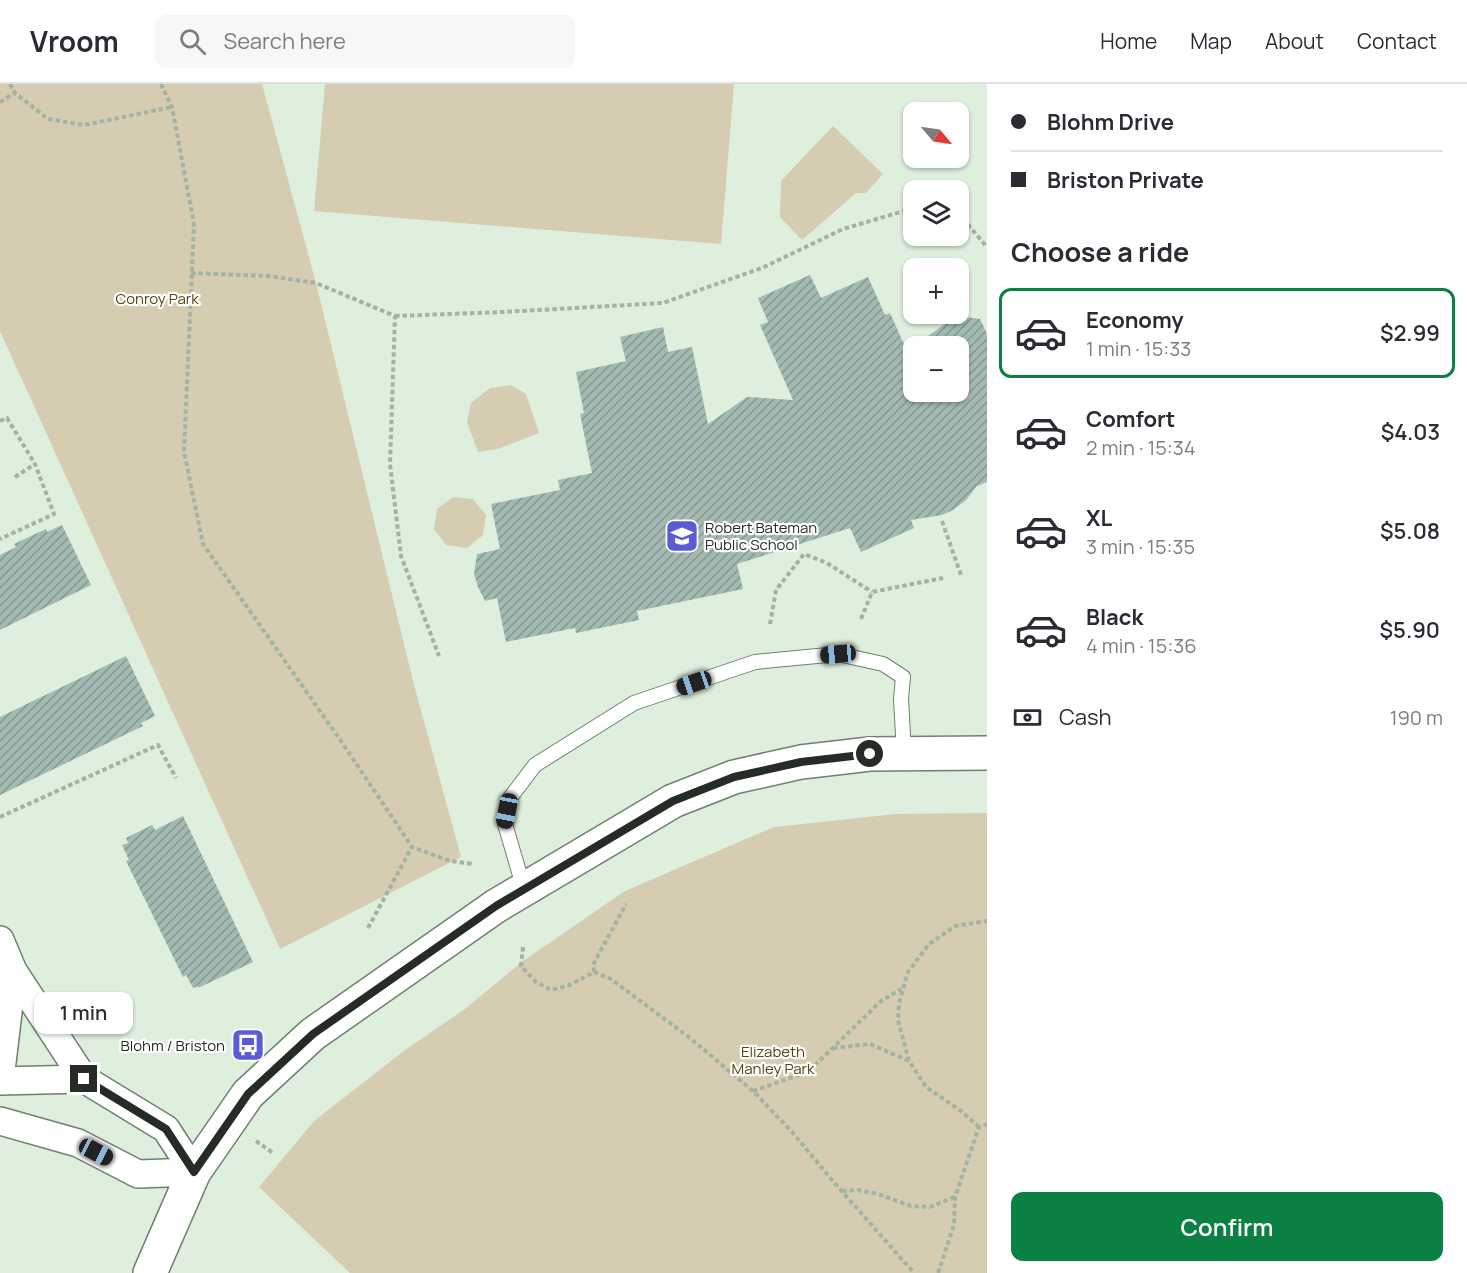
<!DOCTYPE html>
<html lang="en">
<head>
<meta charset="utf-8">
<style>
  body { margin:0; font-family:Manrope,sans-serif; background:#f7f7f7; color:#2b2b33; height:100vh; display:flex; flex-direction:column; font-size:22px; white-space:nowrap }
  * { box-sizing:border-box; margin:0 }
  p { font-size:20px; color:#7c7c81 }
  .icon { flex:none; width:33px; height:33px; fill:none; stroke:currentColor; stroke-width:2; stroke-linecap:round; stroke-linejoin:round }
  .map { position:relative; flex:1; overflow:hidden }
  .side { display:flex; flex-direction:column; background:#fff; width:480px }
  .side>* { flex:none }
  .banner { display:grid; align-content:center; height:132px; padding:0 24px; background:#fff }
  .needle { width:39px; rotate:119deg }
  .buttons { position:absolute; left:903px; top:18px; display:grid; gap:12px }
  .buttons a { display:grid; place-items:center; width:66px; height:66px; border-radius:12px; background:#fff; box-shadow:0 2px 4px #0004; font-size:30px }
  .end { position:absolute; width:27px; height:27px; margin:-14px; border:8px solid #252b25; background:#fff; box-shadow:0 0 0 3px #fff }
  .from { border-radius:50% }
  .bubble { position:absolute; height:42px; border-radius:12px; background:#fff; box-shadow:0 2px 4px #0004; font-size:20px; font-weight:600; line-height:42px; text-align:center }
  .car { position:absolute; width:18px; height:36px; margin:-18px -9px; border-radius:8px; box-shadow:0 0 4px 2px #0007; background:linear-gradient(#222 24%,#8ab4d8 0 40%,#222 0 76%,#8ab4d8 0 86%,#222 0) }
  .banner b { display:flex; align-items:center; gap:21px; height:57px; font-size:22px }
  .banner b+b { border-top:2px solid #e1e1e2 }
  .banner i { width:15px; height:15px; background:#2b2b33 }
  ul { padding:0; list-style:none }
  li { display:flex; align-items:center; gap:18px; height:90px; margin:0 12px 9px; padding:0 12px; border:3px solid transparent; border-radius:12px }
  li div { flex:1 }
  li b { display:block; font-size:22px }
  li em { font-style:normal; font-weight:600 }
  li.on { border-color:#0b8043 }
  li>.icon { width:54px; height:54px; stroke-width:1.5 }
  h2 { padding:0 24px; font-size:27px; line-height:72px }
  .pay { display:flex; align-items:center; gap:15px; height:66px; padding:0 24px; font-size:22px }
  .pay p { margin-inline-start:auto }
  .button { display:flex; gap:12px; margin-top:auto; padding:12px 24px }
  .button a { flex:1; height:69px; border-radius:12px; background:#0b8043; color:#fff; font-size:24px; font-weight:600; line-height:69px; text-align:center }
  header { display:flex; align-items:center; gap:36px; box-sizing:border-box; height:84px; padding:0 30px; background:#fff; border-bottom:2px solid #e1e1e2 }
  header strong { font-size:28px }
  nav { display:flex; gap:33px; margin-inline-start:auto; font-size:21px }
  .search { width:420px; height:54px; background:#f7f7f7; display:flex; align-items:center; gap:15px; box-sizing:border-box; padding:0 21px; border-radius:12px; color:#7c7c81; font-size:22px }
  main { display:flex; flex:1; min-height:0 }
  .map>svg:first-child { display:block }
  .park { fill:#d6ccb1 }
  .building { fill:url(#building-hatch); fill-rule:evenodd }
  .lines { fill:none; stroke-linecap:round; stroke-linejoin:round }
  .service-casing { stroke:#707f70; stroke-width:16 }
  .minor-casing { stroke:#707f70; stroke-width:30 }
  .tertiary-casing { stroke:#707f70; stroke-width:36 }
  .path { stroke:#a4b2a4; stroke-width:4; stroke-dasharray:4.5 3; stroke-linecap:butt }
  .service { stroke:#fff; stroke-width:14 }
  .minor { stroke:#fff; stroke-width:27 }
  .tertiary { stroke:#fff; stroke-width:33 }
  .route { stroke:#252b25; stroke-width:8 }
  .labels { text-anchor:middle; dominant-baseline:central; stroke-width:4.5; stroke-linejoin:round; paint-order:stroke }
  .park-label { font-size:15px; fill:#54440d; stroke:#fff }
  .poi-label { font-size:15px; fill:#252b25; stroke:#fff; text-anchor:start }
</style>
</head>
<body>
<header>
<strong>Vroom</strong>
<div class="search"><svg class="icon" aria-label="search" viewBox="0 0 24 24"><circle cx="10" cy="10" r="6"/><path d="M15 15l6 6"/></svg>Search here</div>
<nav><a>Home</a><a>Map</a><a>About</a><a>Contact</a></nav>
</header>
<main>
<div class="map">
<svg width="987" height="1189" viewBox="0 0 987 1189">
  <defs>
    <pattern id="building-hatch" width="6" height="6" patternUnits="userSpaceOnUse" patternTransform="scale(1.5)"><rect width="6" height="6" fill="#a2bab2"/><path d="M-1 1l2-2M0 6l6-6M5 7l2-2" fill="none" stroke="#849791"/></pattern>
  </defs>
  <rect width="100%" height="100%" fill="#deefdd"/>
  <g class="park">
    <polygon points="0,0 262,0 316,199 413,597 461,773 280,865 0,247"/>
    <polygon points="325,0 734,0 721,160 314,127"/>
    <polygon points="833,42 883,90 866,109 856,109 802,156 780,133 781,97"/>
    <polygon points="511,301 526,310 539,349 498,365 478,368 467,338 471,319 490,304"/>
    <polygon points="453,413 473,415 486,431 483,451 467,464 446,461 434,445 437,425"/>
    <polygon points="987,729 987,1189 350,1189 259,1103 314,1037 405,966 465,925 523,877 625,807 774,743 896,730"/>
  </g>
  <g class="building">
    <path d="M810,191L821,214L868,193L885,231L890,229L907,267L949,237L966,233L980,235L987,250V398L977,402L966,416L953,426L942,431L911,436L914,444L861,468L850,444L737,480L743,505L637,527L639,536L576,549L575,544L506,558L497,514L485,517L478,503L474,490L477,470L500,465L491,420L560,406L558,396L592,389L580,330L584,329L576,288L626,277L620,253L663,243L668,268L692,263L708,340L747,313L793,316L760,241L768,238L758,214ZM914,262H958V308H914Z"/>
    <polygon points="62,441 91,501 0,546 0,471 16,463 14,460 46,445 47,448"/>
    <polygon points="126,572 155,632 141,639 143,642 0,711 0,633"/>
    <polygon points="183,732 253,878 198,904 198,902 193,904 186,891 183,893 126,777 129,776 122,761 128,759 126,754 152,741 155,746"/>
  </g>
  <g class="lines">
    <g class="service-casing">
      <polyline id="service" points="524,805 505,740 510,714 535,681 634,619 755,578 838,570 883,580 903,593 901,615 904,669"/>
    </g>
    <g class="minor-casing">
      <g id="minor">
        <polyline points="0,856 13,887 84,995 166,1045 194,1088"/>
        <polyline points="0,995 13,887"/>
        <polyline points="0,997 84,995"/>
        <polyline points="0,1037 78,1059 138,1090 194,1088"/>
      </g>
    </g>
    <g class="tertiary-casing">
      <polyline id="tertiary" points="150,1189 194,1088 248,1010 313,950 496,822 673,717 734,693 801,678 870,670 987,669"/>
    </g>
    <g class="path">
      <polyline points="10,0 15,9 48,35 84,41 172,23"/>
      <polyline points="161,0 172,23 194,140 184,368 203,460 343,660 412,763 450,777 473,780"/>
      <polyline points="0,18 15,9"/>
      <polyline points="958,129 987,163"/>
      <polyline points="191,189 268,192 316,199 395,232 390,380 401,472 439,572"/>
      <polyline points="395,232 503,228 663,219 762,184 843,145 914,124"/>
      <polyline points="0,337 7,334 35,380 54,430 0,455"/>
      <polyline points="15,393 35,380"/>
      <polyline points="942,437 961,491"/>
      <polyline points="861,535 872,508 943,494"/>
      <polyline points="770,540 776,506 804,470 827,479 872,508"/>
      <polyline points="0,733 158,661 176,694"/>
      <polyline points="368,844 412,763"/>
      <polyline points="523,863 521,882 536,898 551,906 570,901 594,888 611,895 690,954 753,1007 793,1049 831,1095 914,1189"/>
      <polyline points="594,888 594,879 626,820"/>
      <polyline points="833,964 870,960 909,977"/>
      <polyline points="753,1007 808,988 881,917 901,905"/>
      <polyline points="979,1043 961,1027 926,1003 909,977 898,936 899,919 908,888 929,860 955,842 987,837"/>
      <polyline points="256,1057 273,1069"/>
      <polyline points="842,1107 858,1106 878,1110 911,1122 930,1123 955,1113"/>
      <polyline points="938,1189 954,1141 955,1113 979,1043 987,1040"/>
    </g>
    <use href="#service" class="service"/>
    <use href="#minor" class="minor"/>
    <use href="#tertiary" class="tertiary"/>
  </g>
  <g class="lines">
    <polyline class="route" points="84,995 166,1045 194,1088 248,1010 313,950 496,822 673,717 734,693 801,678 870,670"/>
  </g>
  <defs>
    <g id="school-square" transform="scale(1.725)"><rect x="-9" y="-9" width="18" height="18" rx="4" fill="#5b5cd4" stroke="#fff"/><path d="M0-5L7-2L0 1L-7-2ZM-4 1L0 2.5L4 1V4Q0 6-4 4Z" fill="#fff"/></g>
    <g id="bus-square" transform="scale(1.725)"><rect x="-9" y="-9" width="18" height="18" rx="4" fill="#5b5cd4" stroke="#fff"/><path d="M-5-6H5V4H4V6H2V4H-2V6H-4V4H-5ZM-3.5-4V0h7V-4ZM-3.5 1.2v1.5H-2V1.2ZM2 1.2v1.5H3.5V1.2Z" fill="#fff"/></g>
  </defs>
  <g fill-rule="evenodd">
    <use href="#school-square" x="682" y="452"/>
    <use href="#bus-square" x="248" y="961"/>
  </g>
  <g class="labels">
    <g class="park-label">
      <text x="157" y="214">Conroy Park</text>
      <text x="773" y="967">Elizabeth<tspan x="773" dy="17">Manley Park</tspan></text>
    </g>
    <g class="poi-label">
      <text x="705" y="443">Robert Bateman<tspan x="705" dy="17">Public School</tspan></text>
      <text x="225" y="961" text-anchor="end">Blohm / Briston</text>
    </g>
  </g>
</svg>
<div class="buttons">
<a><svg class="needle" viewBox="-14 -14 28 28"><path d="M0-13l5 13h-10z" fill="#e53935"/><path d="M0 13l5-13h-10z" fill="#7c7c81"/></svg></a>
<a><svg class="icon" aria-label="layers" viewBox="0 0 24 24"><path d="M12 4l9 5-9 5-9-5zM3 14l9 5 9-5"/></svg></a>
<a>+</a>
<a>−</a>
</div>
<i class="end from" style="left:870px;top:670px"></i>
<i class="end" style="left:84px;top:995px"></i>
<div class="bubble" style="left:34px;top:908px;width:99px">1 min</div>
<i class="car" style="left:838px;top:570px;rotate:265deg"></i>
<i class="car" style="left:694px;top:599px;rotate:251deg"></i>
<i class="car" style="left:507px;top:727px;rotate:191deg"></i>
<i class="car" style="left:96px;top:1068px;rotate:118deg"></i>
</div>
<section class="side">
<div class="banner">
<b><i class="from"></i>Blohm Drive</b>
<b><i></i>Briston Private</b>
</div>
<h2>Choose a ride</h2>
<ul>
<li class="on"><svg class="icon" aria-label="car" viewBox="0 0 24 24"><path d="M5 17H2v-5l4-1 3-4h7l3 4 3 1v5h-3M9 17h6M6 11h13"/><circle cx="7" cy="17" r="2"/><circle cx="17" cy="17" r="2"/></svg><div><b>Economy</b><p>1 min · 15:33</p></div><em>$2.99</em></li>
<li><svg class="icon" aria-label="car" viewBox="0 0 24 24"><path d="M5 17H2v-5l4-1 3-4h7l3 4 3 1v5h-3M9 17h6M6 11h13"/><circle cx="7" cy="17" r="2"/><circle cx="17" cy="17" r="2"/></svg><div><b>Comfort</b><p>2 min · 15:34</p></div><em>$4.03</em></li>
<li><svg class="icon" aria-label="car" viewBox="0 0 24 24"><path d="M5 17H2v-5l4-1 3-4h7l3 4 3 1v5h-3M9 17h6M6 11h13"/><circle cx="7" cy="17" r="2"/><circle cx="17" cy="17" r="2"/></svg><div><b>XL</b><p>3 min · 15:35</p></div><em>$5.08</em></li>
<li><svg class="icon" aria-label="car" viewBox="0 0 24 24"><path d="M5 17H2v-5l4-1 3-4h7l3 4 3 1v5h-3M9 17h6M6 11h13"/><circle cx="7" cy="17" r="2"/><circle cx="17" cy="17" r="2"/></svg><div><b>Black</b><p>4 min · 15:36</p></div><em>$5.90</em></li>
</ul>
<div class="pay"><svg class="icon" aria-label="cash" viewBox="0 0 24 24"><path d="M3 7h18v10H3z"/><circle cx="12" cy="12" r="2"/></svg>Cash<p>190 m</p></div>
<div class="button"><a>Confirm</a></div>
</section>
</main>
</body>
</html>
